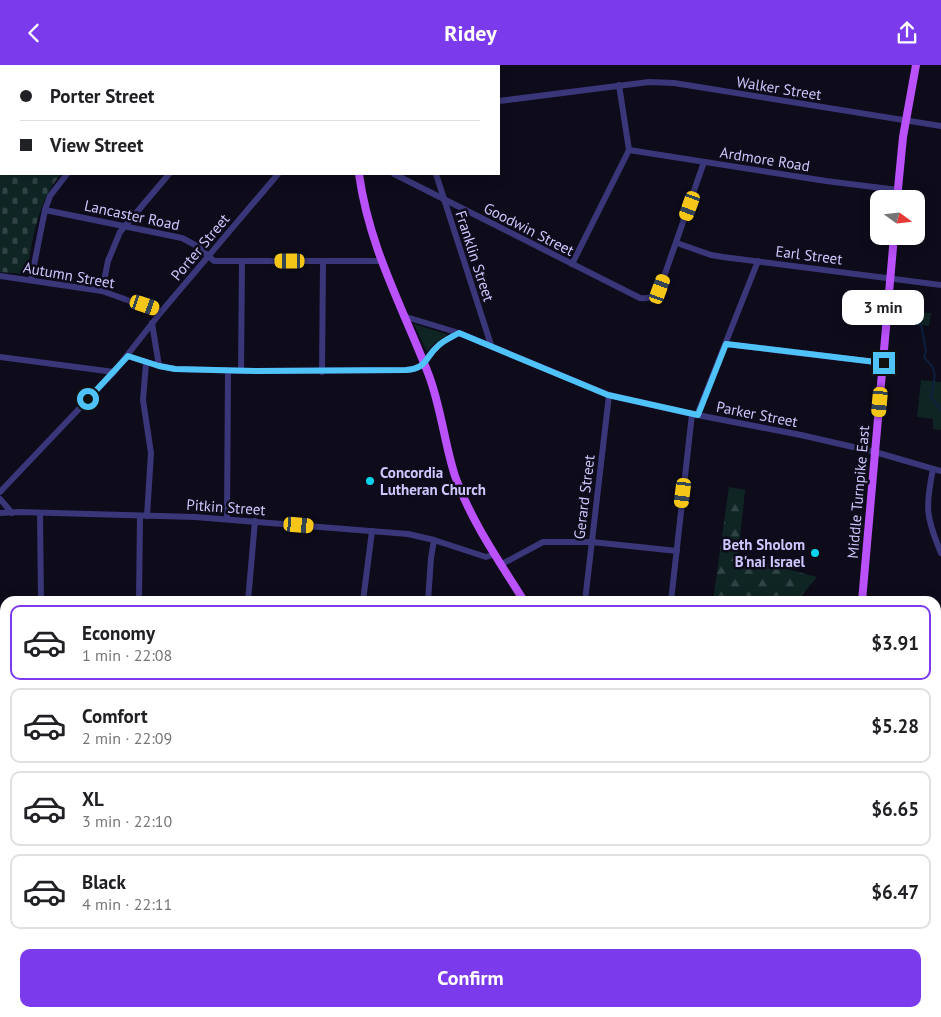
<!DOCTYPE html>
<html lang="en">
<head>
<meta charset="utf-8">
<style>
  body { margin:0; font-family:"PT Sans",sans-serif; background:#f2f2f2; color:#202124; height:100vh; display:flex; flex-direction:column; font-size:19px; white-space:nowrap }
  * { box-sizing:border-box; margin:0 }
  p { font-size:16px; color:#757577 }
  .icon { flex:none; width:28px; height:28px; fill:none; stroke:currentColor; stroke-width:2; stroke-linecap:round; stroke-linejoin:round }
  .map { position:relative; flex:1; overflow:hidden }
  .details { position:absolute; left:0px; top:531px; width:941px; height:421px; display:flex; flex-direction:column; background:#fff; border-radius:15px 15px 0 0; box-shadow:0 2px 12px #0003 }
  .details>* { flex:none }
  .banner { position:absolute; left:0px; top:0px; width:500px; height:110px; box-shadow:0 2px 12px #0003; display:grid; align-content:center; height:110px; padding:0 20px; background:#fff }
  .needle { width:32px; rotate:105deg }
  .fabs { position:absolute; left:870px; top:125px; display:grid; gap:10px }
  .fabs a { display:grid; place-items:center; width:55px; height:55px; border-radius:10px; background:#fff; box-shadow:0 2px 12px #0003; font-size:25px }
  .end { position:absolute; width:22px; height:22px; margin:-11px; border:6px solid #4fc3f7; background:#111; box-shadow:0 0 0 2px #111 }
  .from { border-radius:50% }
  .bubble { position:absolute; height:35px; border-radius:10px; background:#fff; box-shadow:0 2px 12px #0003; font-size:16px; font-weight:800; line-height:35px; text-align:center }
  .car { position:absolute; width:15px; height:30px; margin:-15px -8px; border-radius:6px; box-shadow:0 0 4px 1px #0007; background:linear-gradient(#f5c518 24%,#345 0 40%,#f5c518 0 76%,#345 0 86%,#f5c518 0) }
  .banner b { display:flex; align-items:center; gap:18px; height:48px; font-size:19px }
  .banner b+b { border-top:1px solid #e0e0e0 }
  .banner i { width:12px; height:12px; background:#202124 }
  ul { padding:9px 0 0; list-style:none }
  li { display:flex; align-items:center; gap:15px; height:75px; margin:0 10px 8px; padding:0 10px; border:2px solid #e0e0e0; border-radius:10px }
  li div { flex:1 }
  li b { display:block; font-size:19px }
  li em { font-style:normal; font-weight:800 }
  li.current { border-color:#7c3aed }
  li>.icon { width:45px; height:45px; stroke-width:1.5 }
  .action { display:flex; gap:10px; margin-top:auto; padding:10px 20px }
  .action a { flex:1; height:58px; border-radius:10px; background:#7c3aed; color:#fff; font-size:20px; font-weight:800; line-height:58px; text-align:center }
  header { display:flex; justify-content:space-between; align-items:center; height:65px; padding:0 20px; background:#7c3aed; color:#fff; font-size:22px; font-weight:800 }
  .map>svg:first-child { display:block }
  .forest { fill:url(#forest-firs) }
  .cemetery { fill:url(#cemetery-stones) }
  .park { fill:#0f2524 }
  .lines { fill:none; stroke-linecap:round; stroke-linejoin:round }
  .stream { stroke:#0c203e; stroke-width:2 }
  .minor { stroke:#393779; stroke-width:6 }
  .major { stroke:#ba51fa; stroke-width:8 }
  .route { stroke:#4fc3f7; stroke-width:6 }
  .poi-dot { fill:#07d4ea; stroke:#0e0b1b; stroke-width:2 }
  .labels { text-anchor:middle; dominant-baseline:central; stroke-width:5; stroke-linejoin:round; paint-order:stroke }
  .street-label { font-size:15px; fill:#cdc7fd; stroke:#0e0b1b }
  .poi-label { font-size:15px; font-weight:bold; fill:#cdc7fd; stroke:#0e0b1b; text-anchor:start }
</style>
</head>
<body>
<header><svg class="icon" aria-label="back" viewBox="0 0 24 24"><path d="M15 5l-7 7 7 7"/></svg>Ridey<svg class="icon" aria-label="share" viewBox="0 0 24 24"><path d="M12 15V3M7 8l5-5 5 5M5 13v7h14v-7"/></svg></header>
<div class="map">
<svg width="941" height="952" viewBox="0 0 941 952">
  <defs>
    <pattern id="forest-firs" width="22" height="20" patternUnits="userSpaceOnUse" patternTransform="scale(1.25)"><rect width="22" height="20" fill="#0f2524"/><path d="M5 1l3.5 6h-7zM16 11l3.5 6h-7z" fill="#314345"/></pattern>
    <pattern id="cemetery-stones" width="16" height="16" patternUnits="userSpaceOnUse" patternTransform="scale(1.25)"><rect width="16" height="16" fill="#0f2524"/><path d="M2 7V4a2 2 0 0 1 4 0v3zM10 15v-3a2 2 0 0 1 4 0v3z" fill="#314345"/></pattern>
  </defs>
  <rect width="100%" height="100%" fill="#0e0b1b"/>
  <g class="forest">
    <polygon points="729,422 745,425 738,491 817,512 802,530 801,536 713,536"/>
    <polygon points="76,948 146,948 145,952 77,952"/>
  </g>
  <path class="cemetery" d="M0,0H88L1,1V109H61C38,136 33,172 27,206L24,209L0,207Z"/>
  <g class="park">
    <polygon points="897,245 931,248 929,261 895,257"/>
    <polygon points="414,259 446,269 447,270 435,278 427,287"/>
    <polygon points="921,315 941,317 941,365 933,364 933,354 917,352"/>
    <polygon points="543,948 717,948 715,952 540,952"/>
    <polygon points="811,948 915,948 914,952 820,952 811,950"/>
  </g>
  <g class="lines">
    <g class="stream">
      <path d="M900,252L921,260L926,286L924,293C941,306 933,316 931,332L941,345"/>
      <polyline points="936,791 941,789"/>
      <polyline points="692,952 699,948"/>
    </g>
    <g class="minor">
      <polyline points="94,1 94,0"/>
      <polyline points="160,1 161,0"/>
      <polyline points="255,1 256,0"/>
      <polyline points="339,1 339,0"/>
      <polyline points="499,36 649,17 674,18 941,61"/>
      <polyline points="629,85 826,116 898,125"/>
      <path d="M394,109L640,233C650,234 655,232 660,223L704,97"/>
      <polyline points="436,109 491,280"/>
      <polyline points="45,145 182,173 197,181 214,196 381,196"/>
      <polyline points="677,178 711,190 723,192 941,220"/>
      <polyline points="572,199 629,85 619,20"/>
      <polyline points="0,211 102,226 161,247"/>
      <polyline points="31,215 45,145 50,131 67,109"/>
      <polyline points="102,226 108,196 120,167 169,109"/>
      <polyline points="403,251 459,268 609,330 692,349 801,370 875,387 941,406"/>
      <polyline points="152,258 159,301"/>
      <polyline points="726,279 883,298"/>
      <path d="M127,291L159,301L175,304L241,306L406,305C428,303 424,293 438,281C444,275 452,272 459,268"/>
      <polyline points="0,292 114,307"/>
      <polyline points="146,298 143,335 151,388 147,451"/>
      <polyline points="241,306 242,196"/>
      <polyline points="322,307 323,197"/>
      <polyline points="697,350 758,196"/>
      <path d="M933,404C925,443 926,452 941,488"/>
      <polyline points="0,427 114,307 161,247 278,109"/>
      <polyline points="0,434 12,448"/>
      <polyline points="0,448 19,447 195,452 408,469 434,475 486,492 495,489"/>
      <polyline points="40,448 41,536"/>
      <polyline points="227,454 228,306"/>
      <polyline points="502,499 543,477 592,477 677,486"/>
      <polyline points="139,536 140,451"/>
      <polyline points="248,536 255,456"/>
      <polyline points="363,536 372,466"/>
      <polyline points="428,536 431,493 434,475"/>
      <polyline points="585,536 609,330"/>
      <polyline points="671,536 692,349"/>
      <polyline points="0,595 5,589"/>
      <polyline points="936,662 941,617"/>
      <polyline points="936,722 941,732"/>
      <polyline points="0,757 5,752"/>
      <polyline points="0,777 5,782"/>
      <polyline points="0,930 5,934"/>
      <polyline points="20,948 25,952"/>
      <polyline points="292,952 292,948"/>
      <polyline points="462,952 465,948"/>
      <polyline points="801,952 804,948"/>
    </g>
    <g class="major">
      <polyline points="365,1 365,0"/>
      <path d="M359,109C369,182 402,241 428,308C441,341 444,377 455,411C471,456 499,496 524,536"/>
      <polyline points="897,134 903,72 916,0"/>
      <polyline points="862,536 894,171"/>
      <polyline points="936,716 941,714"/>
      <polyline points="795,952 795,948"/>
    </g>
  </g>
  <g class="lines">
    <path class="route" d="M88,334L128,291L159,301L175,304L257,306L406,305C428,303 424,293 438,281C444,275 452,272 459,268L608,330L698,350L726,279L884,298"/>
  </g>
  <g class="poi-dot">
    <circle cx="370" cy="416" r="5"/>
    <circle cx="815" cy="488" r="5"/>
  </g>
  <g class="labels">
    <g class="street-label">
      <text transform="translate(779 23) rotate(9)">Walker Street</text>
      <text transform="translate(765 94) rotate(9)">Ardmore Road</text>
      <text transform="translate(132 150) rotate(12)">Lancaster Road</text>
      <text transform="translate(529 164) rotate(27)">Goodwin Street</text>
      <text transform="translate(200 182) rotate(-50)">Porter Street</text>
      <text transform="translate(809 190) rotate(7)">Earl Street</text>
      <text transform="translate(475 191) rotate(72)">Franklin Street</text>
      <text transform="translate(69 210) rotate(10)">Autumn Street</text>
      <text transform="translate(757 349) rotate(11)">Parker Street</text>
      <text transform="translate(858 427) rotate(-85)">Middle Turnpike East</text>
      <text transform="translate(584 432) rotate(-83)">Gerard Street</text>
      <text transform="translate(226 442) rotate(4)">Pitkin Street</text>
    </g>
    <g class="poi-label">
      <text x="380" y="407">Concordia<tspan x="380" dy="17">Lutheran Church</tspan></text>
      <text x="805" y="479" text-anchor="end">Beth Sholom<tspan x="805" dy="17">B'nai Israel</tspan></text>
    </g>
  </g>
</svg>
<div class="fabs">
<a><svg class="needle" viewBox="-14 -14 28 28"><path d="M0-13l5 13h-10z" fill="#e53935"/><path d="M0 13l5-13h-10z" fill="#757577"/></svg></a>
</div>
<i class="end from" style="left:88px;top:334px"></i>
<i class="end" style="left:884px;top:298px"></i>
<div class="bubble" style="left:842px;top:225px;width:82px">3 min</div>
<i class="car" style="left:690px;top:141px;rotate:200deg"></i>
<i class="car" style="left:290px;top:196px;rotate:270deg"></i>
<i class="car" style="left:660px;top:224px;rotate:20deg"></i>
<i class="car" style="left:145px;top:240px;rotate:109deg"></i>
<i class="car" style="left:880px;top:337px;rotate:185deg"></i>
<i class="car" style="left:683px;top:428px;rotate:187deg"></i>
<i class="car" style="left:299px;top:460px;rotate:95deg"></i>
<div class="banner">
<b><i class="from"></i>Porter Street</b>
<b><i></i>View Street</b>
</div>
<section class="details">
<ul>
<li class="current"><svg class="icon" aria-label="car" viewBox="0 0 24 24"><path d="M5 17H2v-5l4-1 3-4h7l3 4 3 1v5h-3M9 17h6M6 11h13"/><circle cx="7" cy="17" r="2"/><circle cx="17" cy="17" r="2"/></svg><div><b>Economy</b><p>1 min · 22:08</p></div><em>$3.91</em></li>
<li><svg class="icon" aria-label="car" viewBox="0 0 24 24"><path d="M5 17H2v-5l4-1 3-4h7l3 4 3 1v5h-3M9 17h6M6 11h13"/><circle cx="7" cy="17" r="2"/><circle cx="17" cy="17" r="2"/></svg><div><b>Comfort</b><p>2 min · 22:09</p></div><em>$5.28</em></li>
<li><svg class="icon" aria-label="car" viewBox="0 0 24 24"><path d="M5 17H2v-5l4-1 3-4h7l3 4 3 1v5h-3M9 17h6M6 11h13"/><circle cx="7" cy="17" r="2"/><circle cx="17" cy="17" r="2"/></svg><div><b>XL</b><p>3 min · 22:10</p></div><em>$6.65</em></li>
<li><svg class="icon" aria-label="car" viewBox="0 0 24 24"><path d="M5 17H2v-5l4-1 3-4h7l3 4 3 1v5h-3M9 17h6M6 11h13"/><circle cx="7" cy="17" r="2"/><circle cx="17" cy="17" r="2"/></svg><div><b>Black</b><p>4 min · 22:11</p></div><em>$6.47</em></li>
</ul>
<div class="action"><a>Confirm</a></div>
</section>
</div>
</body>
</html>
